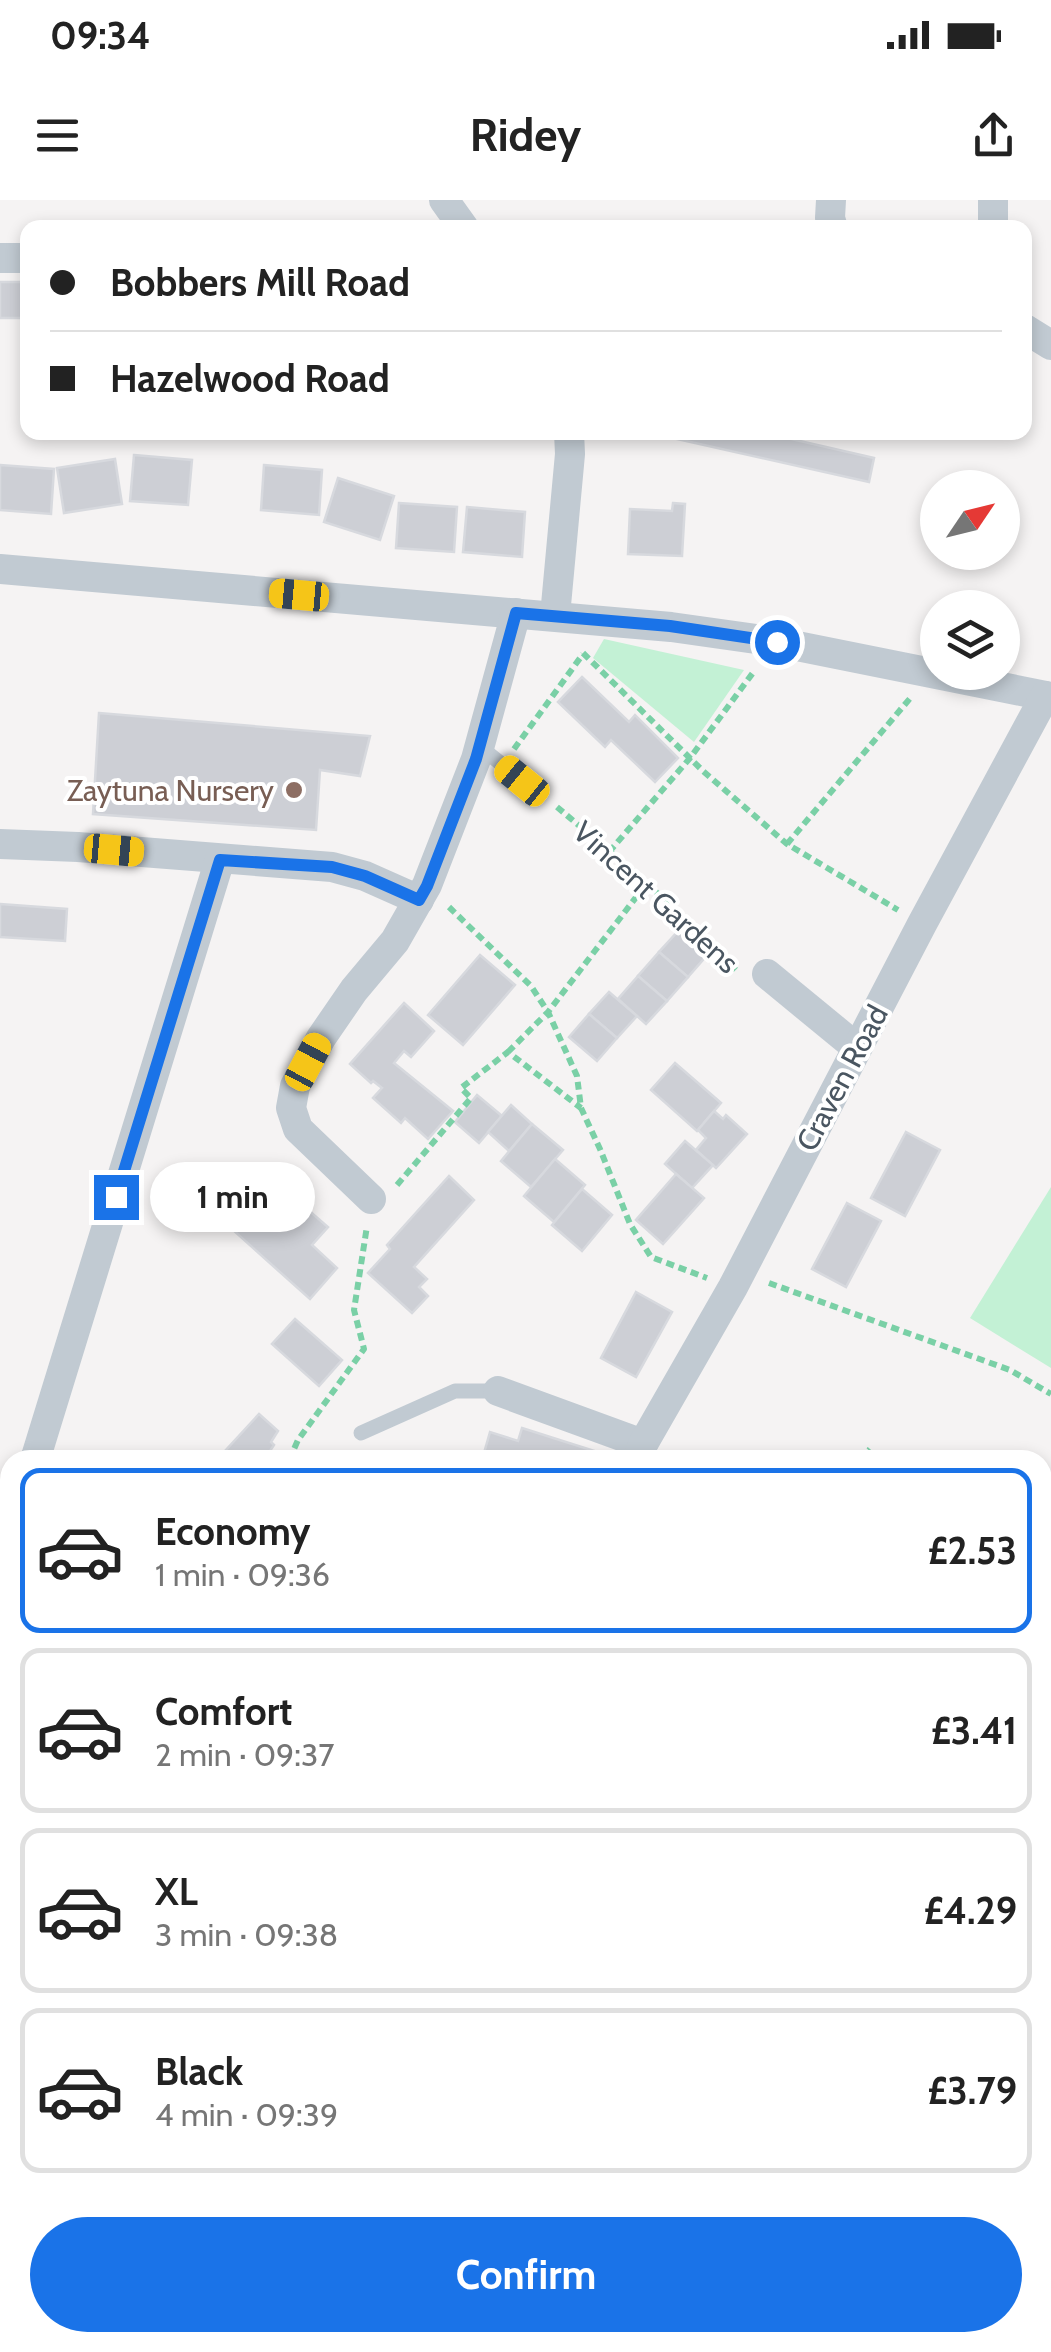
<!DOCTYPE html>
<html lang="en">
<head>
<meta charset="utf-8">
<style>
  body { margin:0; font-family:Cabin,sans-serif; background:#f6f6f6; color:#222; height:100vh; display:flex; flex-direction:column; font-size:38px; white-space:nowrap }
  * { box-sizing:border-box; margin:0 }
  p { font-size:32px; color:#767676 }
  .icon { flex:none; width:55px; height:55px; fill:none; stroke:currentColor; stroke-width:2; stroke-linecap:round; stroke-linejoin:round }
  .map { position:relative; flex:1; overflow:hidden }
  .side { position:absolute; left:0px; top:1250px; width:1052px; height:902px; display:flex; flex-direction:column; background:#fff; border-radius:30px 30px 0 0; box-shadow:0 5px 15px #0003 }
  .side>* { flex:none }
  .hud { position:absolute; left:20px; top:20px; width:1012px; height:220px; border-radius:20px; box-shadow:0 5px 15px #0003; display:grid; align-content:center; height:220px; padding:0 30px; background:#fff }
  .needle { width:65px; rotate:55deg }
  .fabs { position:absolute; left:920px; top:270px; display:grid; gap:20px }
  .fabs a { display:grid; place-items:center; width:100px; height:100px; border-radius:50%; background:#fff; box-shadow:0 5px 15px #0003; font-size:50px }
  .end { position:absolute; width:45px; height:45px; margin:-22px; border:12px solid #1a73e8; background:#fff; box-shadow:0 0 0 5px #fff }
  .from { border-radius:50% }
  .bubble { position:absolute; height:70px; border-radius:35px; background:#fff; box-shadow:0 5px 15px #0003; font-size:32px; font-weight:800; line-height:70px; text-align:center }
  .car { position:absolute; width:30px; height:60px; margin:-30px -15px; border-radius:12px; box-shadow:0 0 8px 2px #0007; background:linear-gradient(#f5c518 24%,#345 0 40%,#f5c518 0 76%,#345 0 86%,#f5c518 0) }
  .hud b { display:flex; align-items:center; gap:35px; height:95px; font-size:38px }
  .hud b+b { border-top:2px solid #e0e0e0 }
  .hud i { width:25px; height:25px; background:#222 }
  ul { padding:18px 0 0; list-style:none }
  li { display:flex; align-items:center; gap:30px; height:165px; margin:0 20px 15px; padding:0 10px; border:5px solid #e0e0e0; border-radius:20px }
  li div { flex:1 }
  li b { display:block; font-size:38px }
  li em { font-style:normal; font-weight:800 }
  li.current { border-color:#1a73e8 }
  li>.icon { width:90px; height:90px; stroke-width:1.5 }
  .button { display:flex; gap:20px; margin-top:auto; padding:20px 30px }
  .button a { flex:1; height:115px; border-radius:60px; background:#1a73e8; color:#fff; font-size:40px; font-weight:800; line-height:115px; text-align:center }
  .status { display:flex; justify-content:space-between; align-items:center; height:70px; padding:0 50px; background:#fff; direction:ltr }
  .status svg { height:28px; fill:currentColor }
  header { display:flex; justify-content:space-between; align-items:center; height:130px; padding:0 30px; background:#fff; font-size:45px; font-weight:800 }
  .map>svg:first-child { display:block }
  .green { fill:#c3f1d5 }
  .building { fill:#cdcfd5; stroke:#d7d9de; stroke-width:2.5 }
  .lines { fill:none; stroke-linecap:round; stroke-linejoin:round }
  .path { stroke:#7ad0a6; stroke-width:6; stroke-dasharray:8 5; stroke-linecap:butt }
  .service { stroke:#c1cad2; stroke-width:15 }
  .minor { stroke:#c1cad2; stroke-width:30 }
  .primary { stroke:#b3c2d1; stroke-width:48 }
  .route { stroke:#1a73e8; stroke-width:12 }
  .education-dot { fill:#8d6e63; stroke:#fff; stroke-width:4 }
  .labels { text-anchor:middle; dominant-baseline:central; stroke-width:8; stroke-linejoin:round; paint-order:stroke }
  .education-label { font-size:30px; fill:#785e54; stroke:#fff; text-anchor:end }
  .street-label { font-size:30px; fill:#4a5661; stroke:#fff }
</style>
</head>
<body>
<div class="status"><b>09:34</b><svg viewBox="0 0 49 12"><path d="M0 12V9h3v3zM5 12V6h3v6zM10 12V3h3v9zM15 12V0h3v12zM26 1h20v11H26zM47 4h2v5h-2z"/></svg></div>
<header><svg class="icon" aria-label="menu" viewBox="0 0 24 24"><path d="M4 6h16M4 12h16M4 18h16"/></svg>Ridey<svg class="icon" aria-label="share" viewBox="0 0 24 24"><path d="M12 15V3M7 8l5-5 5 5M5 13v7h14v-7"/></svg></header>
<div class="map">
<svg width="1051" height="2152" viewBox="0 0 1051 2152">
  <rect width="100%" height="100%" fill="#f5f3f3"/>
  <g class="green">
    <polygon points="604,439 744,470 694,542 593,458"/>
    <polygon points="1051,987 1051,1168 970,1118"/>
  </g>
  <g class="building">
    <rect x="0" y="82" width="28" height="36"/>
    <polygon points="646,232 761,232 874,258 869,282"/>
    <polygon points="134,255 192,260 188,305 130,301"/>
    <polygon points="115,259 122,304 64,313 57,268"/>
    <polygon points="0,265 54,269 51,314 0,310"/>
    <polygon points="264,265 322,270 319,315 261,310"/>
    <polygon points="338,278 394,296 380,340 324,322"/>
    <polygon points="399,303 457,307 454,352 396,348"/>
    <polygon points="673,303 685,304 682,356 628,354 630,309 672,311"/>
    <polygon points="467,307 525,312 522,357 463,352"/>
    <polygon points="582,477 629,522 635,515 678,558 655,582 611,540 605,547 558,502"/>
    <polygon points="99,513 370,536 360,576 320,570 316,630 93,614"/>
    <polygon points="0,704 67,709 65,741 0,737"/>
    <polygon points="680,729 708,754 688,777 659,752"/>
    <polygon points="659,752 688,777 667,801 638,776"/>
    <polygon points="480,755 515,785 463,845 428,815"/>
    <polygon points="638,776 667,801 646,824 618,799"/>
    <polygon points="609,792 637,816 617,838 589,814"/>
    <polygon points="404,803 434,831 411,857 404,851 394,863 453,911 428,939 405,918 401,923 373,898 382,888 373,881 371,883 350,864"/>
    <polygon points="589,814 617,838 597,861 569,837"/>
    <polygon points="675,863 721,903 697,931 651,890"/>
    <polygon points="477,895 502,916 479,943 455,922"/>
    <polygon points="511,905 532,924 509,951 488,932"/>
    <polygon points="714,911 723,919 726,915 747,934 716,968 696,950 706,938 698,930"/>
    <polygon points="532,924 563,950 531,987 501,961"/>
    <polygon points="906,932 940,950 905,1016 871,998"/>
    <polygon points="685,941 713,965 692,988 665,964"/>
    <polygon points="555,959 585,985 554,1022 524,996"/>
    <polygon points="676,974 704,998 663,1044 636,1020"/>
    <polygon points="449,976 474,1000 414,1067 427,1079 419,1087 428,1096 412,1113 368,1073 390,1049 387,1045"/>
    <polygon points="582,989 612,1015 582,1051 552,1025"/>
    <polygon points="262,998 291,1024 306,1008 328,1027 312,1045 337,1068 310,1099 233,1030"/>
    <polygon points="847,1003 881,1021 846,1087 812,1069"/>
    <polygon points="636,1092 672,1112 636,1177 601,1158"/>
    <polygon points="295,1119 342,1160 319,1186 272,1144"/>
    <polygon points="259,1214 278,1231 271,1242 274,1245 264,1260 234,1260 225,1251"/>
    <polygon points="522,1228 607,1255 605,1260 482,1260 490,1232 518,1241"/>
    <polygon points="1042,1616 1051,1624 1051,1665 1047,1669 1042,1665"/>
    <polygon points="1042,1807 1051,1815 1051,1847 1042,1857"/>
    <polygon points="359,2142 445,2142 461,2152 353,2152"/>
    <polygon points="633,2142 695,2142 711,2152 627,2152"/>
  </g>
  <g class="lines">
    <g class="path">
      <polyline points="583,453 703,571 787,644 898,710"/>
      <polyline points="514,549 583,454"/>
      <polyline points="557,607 647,683 737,771"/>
      <polyline points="787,644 912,496"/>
      <polyline points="609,652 690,558 755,470"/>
      <polyline points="449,707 531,786 548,812 577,876 581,908 600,949 630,1024 651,1057 707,1078"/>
      <polyline points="508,852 548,812 647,683"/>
      <polyline points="397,985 471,898 461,888 508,852 581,908"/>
      <polyline points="769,1083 1010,1170 1051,1194"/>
      <polyline points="289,1260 298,1240 364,1149 354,1110 367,1026"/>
      <polyline points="860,1260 870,1249"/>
    </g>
    <g class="service">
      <polyline points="480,547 523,581"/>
      <polyline points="361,1233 455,1191 498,1191"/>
    </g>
    <g class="minor">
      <polyline points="444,0 464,28"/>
      <polyline points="831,0 830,18 833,28"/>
      <polyline points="993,0 993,28"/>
      <polyline points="0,58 28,58"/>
      <polyline points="1025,129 1051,145"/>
      <polyline points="0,369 671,427 777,442 1051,497"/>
      <polyline points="555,416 570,254 569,232"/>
      <polyline points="0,644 78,647 332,667 365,676 419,700"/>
      <polyline points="767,774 857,848"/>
      <polyline points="371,999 298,929 291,908 295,886 321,838 354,790 395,741 427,685 476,559 516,413"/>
      <polyline points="498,1191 643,1244"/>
      <polyline points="35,1260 220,659"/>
      <polyline points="638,1260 643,1244 733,1087 922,724 1045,496"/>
      <polyline points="0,1373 10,1341"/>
      <polyline points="1042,1503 1051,1492"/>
      <polyline points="1042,1551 1051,1555"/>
      <polyline points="1042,1738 1051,1727"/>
      <polyline points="0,1784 10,1791"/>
      <polyline points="565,2142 582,2152"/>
      <polyline points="995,2142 1011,2152"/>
      <polyline points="173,2152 178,2142"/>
      <polyline points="874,2152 879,2142"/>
    </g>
    <polyline class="primary" points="33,2142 44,2152"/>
  </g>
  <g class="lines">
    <polyline class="route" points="116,997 220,660 332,667 365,676 419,700 427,686 476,559 516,413 670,426 777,442"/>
  </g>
  <circle class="education-dot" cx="294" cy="590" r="10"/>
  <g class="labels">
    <g class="education-label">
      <text x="274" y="590">Zaytuna Nursery</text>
    </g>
    <g class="street-label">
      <text transform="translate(656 697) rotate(42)">Vincent Gardens</text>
      <text transform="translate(842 878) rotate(-62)">Craven Road</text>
    </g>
  </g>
</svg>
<div class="fabs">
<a><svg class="needle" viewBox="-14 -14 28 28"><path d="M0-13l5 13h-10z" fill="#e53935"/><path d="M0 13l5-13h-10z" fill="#767676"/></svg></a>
<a><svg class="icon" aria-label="layers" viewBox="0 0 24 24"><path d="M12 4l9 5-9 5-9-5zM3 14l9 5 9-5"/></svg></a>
</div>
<i class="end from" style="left:777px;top:442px"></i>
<i class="end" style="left:116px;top:997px"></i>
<div class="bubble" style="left:150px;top:962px;width:165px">1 min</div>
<i class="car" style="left:299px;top:395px;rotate:275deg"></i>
<i class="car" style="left:522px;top:581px;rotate:309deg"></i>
<i class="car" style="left:114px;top:650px;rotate:95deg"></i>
<i class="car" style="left:308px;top:862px;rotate:28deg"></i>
<div class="hud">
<b><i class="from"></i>Bobbers Mill Road</b>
<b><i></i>Hazelwood Road</b>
</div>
<section class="side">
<ul>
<li class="current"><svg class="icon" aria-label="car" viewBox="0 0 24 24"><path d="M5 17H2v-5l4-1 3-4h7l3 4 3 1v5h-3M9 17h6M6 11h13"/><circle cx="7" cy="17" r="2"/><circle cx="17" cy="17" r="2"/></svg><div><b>Economy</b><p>1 min · 09:36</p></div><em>£2.53</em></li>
<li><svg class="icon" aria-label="car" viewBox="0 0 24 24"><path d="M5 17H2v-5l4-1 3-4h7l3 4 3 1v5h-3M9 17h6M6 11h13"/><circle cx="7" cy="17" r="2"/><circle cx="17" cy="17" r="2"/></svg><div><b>Comfort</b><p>2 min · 09:37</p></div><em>£3.41</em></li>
<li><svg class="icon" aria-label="car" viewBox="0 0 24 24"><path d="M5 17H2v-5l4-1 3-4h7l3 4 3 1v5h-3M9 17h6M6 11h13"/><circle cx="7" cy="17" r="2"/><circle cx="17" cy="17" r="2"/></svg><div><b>XL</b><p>3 min · 09:38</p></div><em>£4.29</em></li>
<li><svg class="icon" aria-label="car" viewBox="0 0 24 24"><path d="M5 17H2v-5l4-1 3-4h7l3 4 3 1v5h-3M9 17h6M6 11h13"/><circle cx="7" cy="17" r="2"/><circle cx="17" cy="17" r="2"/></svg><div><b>Black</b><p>4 min · 09:39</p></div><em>£3.79</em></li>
</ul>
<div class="button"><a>Confirm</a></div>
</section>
</div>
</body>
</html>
